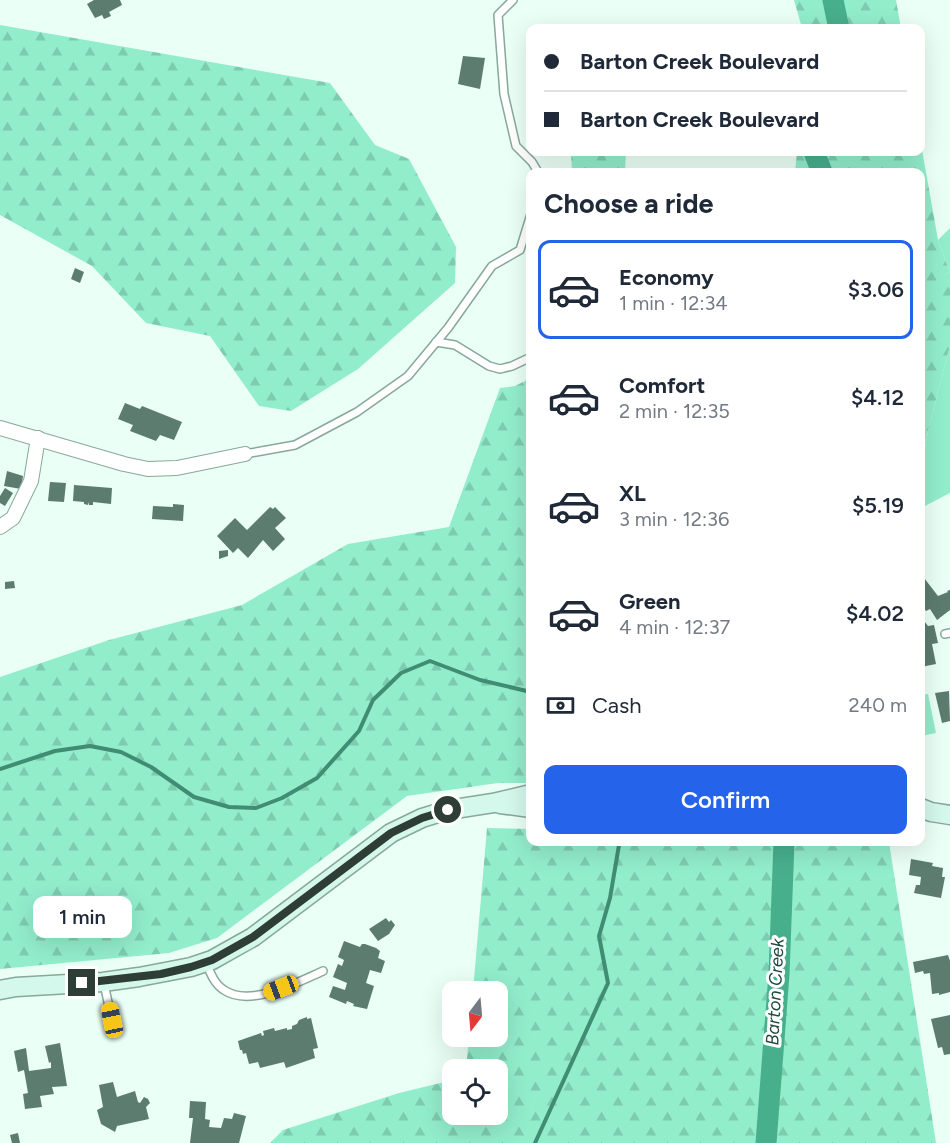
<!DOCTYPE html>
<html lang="en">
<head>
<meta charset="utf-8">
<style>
  body { margin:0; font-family:Figtree,sans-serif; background:#f6f6f7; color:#1f2937; height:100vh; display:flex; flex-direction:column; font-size:22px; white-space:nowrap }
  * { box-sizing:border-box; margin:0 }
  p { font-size:20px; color:#747a83 }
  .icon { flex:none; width:33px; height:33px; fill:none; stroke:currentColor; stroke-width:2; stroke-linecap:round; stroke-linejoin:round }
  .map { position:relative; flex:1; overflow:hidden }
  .sheet { position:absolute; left:526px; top:168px; width:399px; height:678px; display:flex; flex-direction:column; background:#fff; border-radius:12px; box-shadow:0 6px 24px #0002 }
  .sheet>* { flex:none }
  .banner { position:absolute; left:526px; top:24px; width:399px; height:132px; border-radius:12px; box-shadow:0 6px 24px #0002; display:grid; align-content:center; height:132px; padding:0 18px; background:#fff }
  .needle { width:39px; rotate:196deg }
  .fabs { position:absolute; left:442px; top:981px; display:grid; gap:12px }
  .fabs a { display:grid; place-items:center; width:66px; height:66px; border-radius:12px; background:#fff; box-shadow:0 6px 24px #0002; font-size:30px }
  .end { position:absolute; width:27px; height:27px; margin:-14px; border:8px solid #2f3d37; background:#fff; box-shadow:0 0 0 3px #fff }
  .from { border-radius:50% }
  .bubble { position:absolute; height:42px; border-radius:12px; background:#fff; box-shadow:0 6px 24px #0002; font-size:20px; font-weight:600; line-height:42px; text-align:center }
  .car { position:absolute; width:18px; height:36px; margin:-18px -9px; border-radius:8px; box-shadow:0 0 4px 2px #0007; background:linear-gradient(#f5c518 24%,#345 0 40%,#f5c518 0 76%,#345 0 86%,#f5c518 0) }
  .banner b { display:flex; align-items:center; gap:21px; height:57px; font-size:22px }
  .banner b+b { border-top:2px solid #e0e1e3 }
  .banner i { width:15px; height:15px; background:#1f2937 }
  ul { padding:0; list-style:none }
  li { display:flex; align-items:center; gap:18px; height:99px; margin:0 12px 9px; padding:0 6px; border:3px solid transparent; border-radius:12px }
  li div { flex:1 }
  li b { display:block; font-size:22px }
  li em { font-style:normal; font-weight:600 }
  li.selected { border-color:#2563eb }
  li>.icon { width:54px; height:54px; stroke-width:1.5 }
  h2 { padding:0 18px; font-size:27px; line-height:72px }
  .pay { display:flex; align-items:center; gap:15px; height:66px; padding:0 18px; font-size:22px }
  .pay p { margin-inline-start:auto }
  .cta { display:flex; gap:12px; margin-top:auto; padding:12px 18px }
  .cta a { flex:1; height:69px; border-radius:12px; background:#2563eb; color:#fff; font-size:24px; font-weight:600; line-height:69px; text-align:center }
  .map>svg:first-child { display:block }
  .grass { fill:#92edcb }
  .forest { fill:url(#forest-firs) }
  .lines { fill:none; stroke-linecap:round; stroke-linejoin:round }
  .stream { stroke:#408d73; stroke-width:4 }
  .river { stroke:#48af8d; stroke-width:21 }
  .building { fill:#5c7c6f }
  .lane-casing { stroke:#87a89b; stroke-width:10 }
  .street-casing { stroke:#87a89b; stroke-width:16 }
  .secondary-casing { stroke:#87a89b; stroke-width:21 }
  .lane { stroke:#fff; stroke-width:7 }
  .street { stroke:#fff; stroke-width:14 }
  .secondary { stroke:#d5f8ec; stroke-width:18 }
  .route { stroke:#2f3d37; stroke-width:8 }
  .labels { text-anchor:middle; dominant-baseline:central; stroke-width:6; stroke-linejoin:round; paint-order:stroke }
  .water-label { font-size:18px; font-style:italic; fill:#1f4b3c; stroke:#fff }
</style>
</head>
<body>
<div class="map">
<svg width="950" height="1143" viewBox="0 0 950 1143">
  <defs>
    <pattern id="forest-firs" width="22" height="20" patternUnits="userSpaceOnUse" patternTransform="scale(1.5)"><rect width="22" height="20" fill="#92edcb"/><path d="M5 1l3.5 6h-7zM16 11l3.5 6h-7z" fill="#7eccaf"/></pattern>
  </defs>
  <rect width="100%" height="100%" fill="#eafff6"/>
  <g class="grass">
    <polygon points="950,228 950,273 938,240"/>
    <polygon points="950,346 950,493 921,508 921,470 929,426"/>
    <polygon points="928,694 936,733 921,736 921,695"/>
  </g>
  <g class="forest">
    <polygon points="794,0 896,0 901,28 802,28"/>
    <polygon points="0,25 330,83 375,145 409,159 456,247 455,283 358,369 291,411 259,406 210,336 146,323 92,266 0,215"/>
    <polygon points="921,144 938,240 950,273 950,346 929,426 921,470 921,172 795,172 797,152 921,152"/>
    <polygon points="571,152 626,152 625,172 572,172"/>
    <polygon points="531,378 531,783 498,783 407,796 217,938 169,953 0,969 0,677 109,640 242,605 348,544 449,527 500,388 515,386"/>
    <polygon points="487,828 531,829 531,842 889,842 936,1143 270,1143 283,1130 399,1093 453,1080 453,1114 498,1114 498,1070 466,1069 469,1037 498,1036 498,992 473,991"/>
  </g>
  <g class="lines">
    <g class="stream">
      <polyline points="0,769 55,751 90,746 121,752 151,767 194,797 229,807 256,808 282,798 317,778 359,731 373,700 401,673 430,661 480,680 531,692"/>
      <polyline points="535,1143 608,983 599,936 610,898 619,845 621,842"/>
    </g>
    <g class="river">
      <polyline points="833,0 838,24 837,28"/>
      <polyline points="814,152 822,172"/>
      <polyline points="766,1143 779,974 784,842"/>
    </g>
  </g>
  <g class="building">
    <polygon points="94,0 120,0 122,5 109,12 111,16 104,19 102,15 95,18 87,4"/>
    <polygon points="463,56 485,58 480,89 458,84"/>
    <polygon points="75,268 84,272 80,283 71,279"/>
    <polygon points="125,403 140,409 142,406 182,422 174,440 160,435 156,441 130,431 133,425 118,419"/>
    <polygon points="7,471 23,476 21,489 4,486"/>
    <polygon points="50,482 66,483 64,502 48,501"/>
    <polygon points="74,485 112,488 111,504 93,502 93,505 89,505 88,502 88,505 84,504 84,502 73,501"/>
    <polygon points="5,488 13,493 5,506 0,503 0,496"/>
    <polygon points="173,504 184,505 183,521 152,519 153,506 173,507"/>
    <polygon points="270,507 273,509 275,507 286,518 275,528 285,539 273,551 263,540 248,558 238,548 233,553 217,536 235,518 247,530"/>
    <polygon points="228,550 228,556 219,559 219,551"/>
    <polygon points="921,574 938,596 948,592 947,591 950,590 950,610 937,620 930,609 926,611 923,607 921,608"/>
    <polygon points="14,581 15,588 5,589 5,582"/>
    <polygon points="921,617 928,626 934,625 938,643 932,644 936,664 921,667 921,649 925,648 921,638"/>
    <polygon points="949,691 950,721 942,723 935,693"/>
    <polygon points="911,859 933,863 932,866 943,868 942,877 945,877 941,898 914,893 916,885 920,885 921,877 909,875"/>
    <polygon points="386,918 389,922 391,920 395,925 389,934 378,941 369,929"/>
    <polygon points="344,941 360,947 362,944 365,944 376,948 380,951 378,958 385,961 381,973 370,970 366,983 374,986 367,1009 353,1006 354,1004 347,1001 346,1004 329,997 333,986 345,990 347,983 333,977 338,964 342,966 344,960 338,957"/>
    <polygon points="948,955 950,961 950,992 939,995 939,993 932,994 930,973 924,974 923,971 915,973 913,962"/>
    <polygon points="950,1015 950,1054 944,1055 942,1047 938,1048 931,1019"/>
    <polygon points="307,1017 307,1019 311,1018 318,1048 313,1049 315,1058 286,1068 284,1062 260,1068 258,1062 249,1064 246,1053 243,1054 242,1050 240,1050 238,1041 261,1033 262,1036 264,1035 263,1031 274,1028 275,1031 287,1028 287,1030 292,1029 292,1026 297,1024 299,1020"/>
    <polygon points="60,1043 67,1086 52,1087 54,1094 40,1096 42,1107 25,1109 23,1094 28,1093 24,1070 18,1072 14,1051 26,1048 29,1071 51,1068 51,1062 49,1063 45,1046"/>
    <polygon points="113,1082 117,1097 135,1091 138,1102 140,1103 144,1097 148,1099 150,1103 146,1107 149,1119 117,1126 115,1132 101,1124 97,1110 103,1107 99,1085"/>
    <polygon points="190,1101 206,1102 205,1119 210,1120 209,1127 221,1128 224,1118 232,1119 234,1113 246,1116 239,1143 190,1143 193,1118 189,1118"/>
    <polygon points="18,1133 20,1143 12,1143 10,1135"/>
  </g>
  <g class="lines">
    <g class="lane-casing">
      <g id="lane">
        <polyline points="513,0 498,15 504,94 516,146 532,162 538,172"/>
        <polyline points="436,342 455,345 489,366 500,369 512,366 531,357"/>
        <polyline points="245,454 295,445 357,412 408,376 448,328 492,266 520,250 531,214"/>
        <polyline points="945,634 950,633"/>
        <path d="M206,962C210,972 214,984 224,990C250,1008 298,982 323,971"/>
        <polyline points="104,984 112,1020"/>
      </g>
    </g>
    <g class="street-casing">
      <g id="street">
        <polyline points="0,428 124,464 148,469 177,468 245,454"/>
        <polyline points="0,527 13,518 31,481 38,438"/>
      </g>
    </g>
    <g class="secondary-casing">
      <g id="secondary">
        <polyline points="500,804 531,808"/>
        <polyline points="921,808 931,812 950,815"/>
        <polyline points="0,990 16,987 103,982 139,977 191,967 212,960 253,937 391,833 422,818 448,810 493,803 531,794"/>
      </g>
    </g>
    <use href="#lane" class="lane"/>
    <use href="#street" class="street"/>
    <use href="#secondary" class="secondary"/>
  </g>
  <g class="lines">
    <polyline class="route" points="82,983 161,974 191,967 212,960 253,937 391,833 422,818 448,810"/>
  </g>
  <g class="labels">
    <g class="water-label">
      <text transform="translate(775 992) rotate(-87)">Barton Creek</text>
    </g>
  </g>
</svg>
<div class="fabs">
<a><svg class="needle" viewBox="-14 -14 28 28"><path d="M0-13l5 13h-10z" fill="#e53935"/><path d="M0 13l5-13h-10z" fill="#747a83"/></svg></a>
<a><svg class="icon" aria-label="locate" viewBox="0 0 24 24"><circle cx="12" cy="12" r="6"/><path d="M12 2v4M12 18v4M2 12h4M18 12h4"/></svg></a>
</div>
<i class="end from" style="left:448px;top:810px"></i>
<i class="end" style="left:82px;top:983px"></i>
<div class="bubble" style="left:33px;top:896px;width:99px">1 min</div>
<i class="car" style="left:281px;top:988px;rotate:249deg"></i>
<i class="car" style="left:112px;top:1020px;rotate:348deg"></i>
<div class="banner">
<b><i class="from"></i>Barton Creek Boulevard</b>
<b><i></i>Barton Creek Boulevard</b>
</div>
<section class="sheet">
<h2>Choose a ride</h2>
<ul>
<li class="selected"><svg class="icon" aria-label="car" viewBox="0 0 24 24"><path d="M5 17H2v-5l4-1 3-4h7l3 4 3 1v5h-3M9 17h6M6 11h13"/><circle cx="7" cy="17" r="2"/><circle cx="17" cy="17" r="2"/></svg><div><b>Economy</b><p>1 min · 12:34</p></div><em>$3.06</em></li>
<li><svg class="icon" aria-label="car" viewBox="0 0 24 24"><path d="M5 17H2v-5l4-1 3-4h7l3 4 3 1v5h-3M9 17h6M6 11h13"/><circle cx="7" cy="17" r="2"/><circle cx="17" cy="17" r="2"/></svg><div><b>Comfort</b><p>2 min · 12:35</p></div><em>$4.12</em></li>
<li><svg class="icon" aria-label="car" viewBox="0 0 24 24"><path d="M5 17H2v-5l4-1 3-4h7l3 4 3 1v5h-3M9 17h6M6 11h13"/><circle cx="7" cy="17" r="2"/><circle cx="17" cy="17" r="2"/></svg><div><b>XL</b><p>3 min · 12:36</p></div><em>$5.19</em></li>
<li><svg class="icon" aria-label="car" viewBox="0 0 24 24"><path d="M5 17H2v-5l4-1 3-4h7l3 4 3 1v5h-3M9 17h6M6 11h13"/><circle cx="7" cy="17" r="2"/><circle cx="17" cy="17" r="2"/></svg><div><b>Green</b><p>4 min · 12:37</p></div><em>$4.02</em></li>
</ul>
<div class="pay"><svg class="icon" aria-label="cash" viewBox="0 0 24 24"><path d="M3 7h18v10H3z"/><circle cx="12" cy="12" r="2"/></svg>Cash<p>240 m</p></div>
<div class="cta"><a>Confirm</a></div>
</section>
</div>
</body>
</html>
